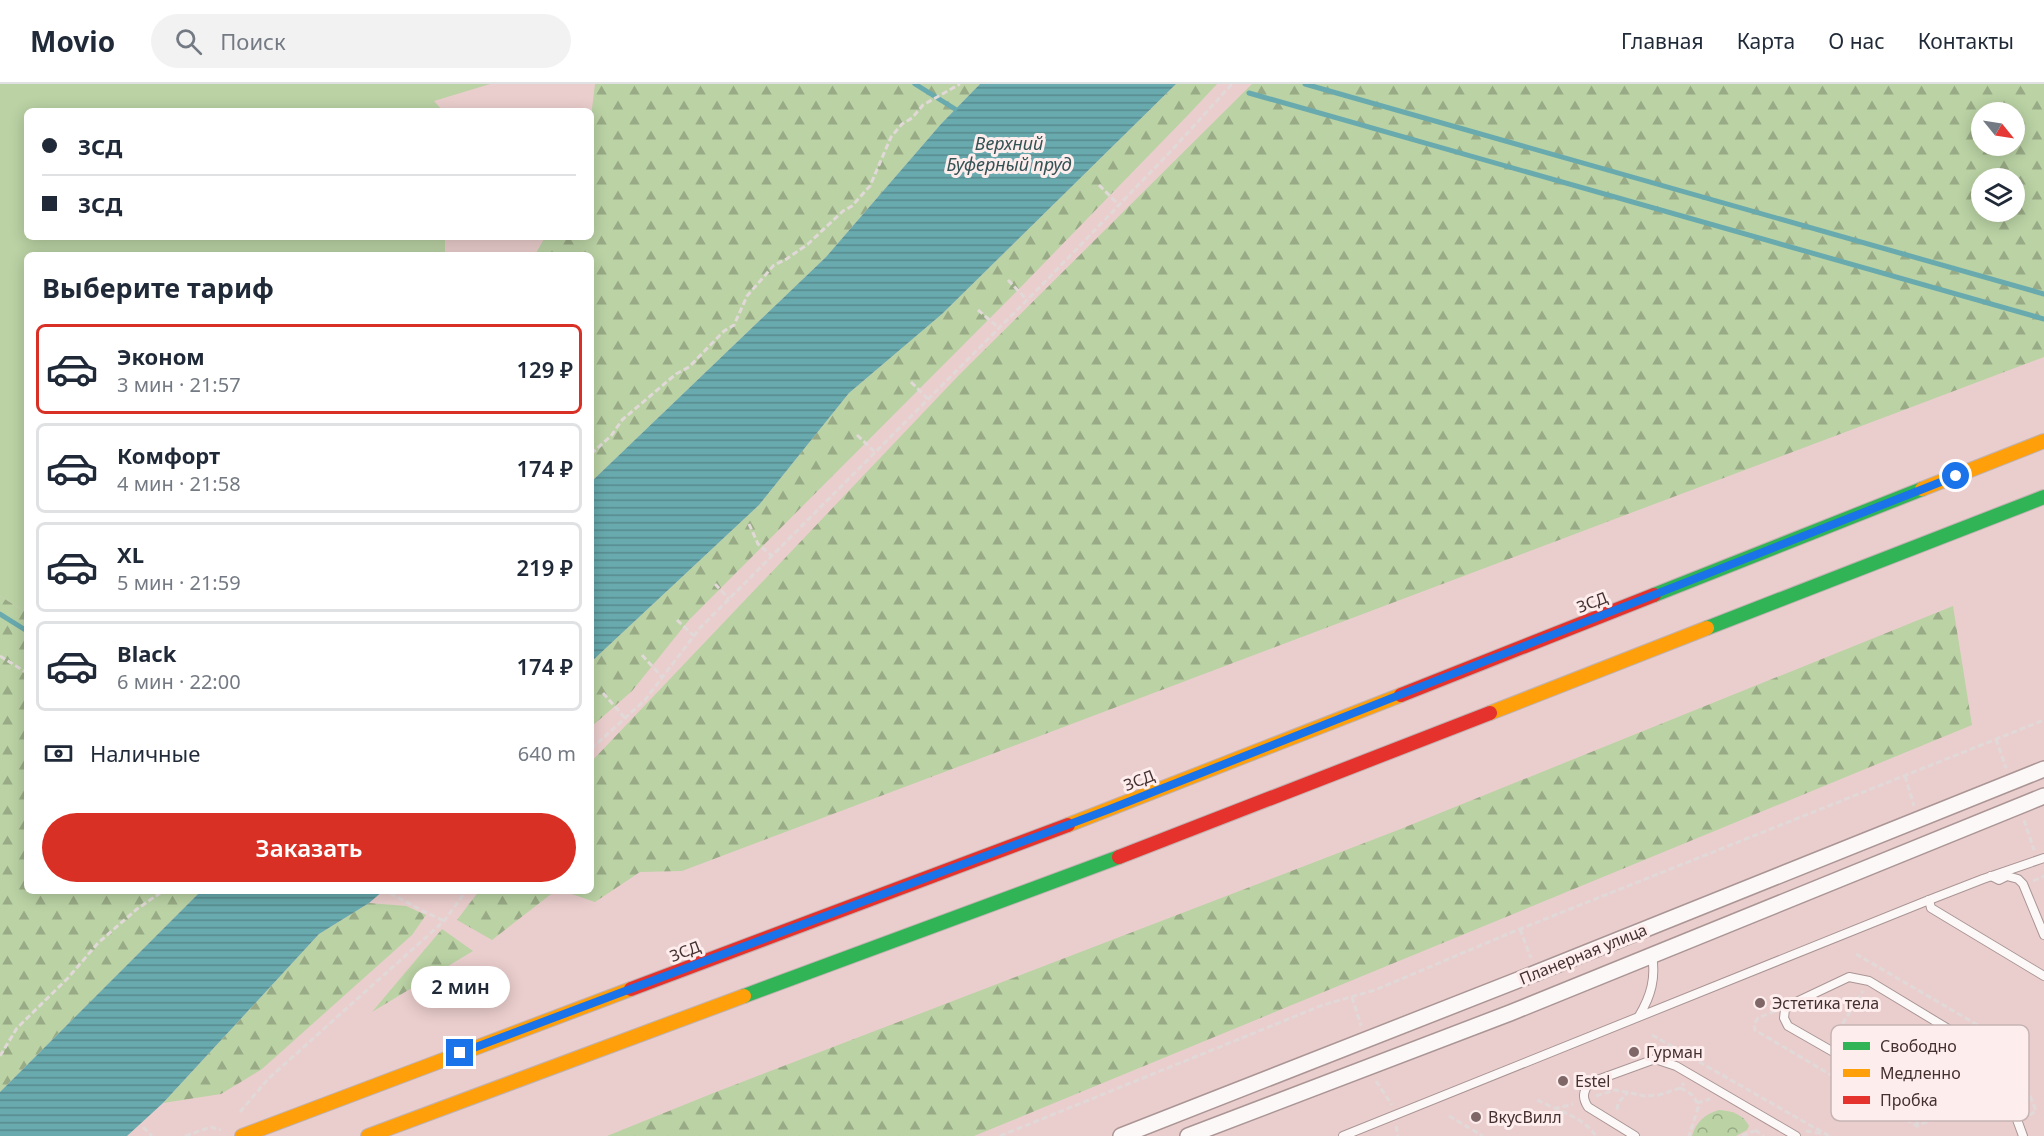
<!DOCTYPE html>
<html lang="ru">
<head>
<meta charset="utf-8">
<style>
  body { margin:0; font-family:"Noto Sans",sans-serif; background:#f2f2f3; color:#1f2937; height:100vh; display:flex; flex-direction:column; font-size:22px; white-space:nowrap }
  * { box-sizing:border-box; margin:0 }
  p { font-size:20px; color:#747a83 }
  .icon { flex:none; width:33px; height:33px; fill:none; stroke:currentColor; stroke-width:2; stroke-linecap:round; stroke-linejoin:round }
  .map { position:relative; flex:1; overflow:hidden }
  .sheet { position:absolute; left:24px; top:168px; width:570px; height:642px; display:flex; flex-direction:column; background:#fff; border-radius:9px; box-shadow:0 3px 15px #0003 }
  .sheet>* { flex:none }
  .hud { position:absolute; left:24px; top:24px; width:570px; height:132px; border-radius:9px; box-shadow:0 3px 15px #0003; display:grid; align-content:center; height:132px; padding:0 18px; background:#fff }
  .needle { width:39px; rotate:120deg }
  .fabs { position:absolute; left:1971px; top:18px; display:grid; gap:12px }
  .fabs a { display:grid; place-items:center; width:54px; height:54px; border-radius:50%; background:#fff; box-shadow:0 3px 15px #0003; font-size:30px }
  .end { position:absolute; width:27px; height:27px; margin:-14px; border:8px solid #1a73e8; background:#fff; box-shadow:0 0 0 3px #fff }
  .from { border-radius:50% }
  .bubble { position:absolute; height:42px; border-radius:21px; background:#fff; box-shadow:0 3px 15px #0003; font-size:20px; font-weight:600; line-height:42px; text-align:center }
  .hud b { display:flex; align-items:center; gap:21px; height:57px; font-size:22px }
  .hud b+b { border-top:2px solid #e0e1e3 }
  .hud i { width:15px; height:15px; background:#1f2937 }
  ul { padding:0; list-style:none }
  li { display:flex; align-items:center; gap:18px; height:90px; margin:0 12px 9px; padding:0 6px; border:3px solid #e0e1e3; border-radius:9px }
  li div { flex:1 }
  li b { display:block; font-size:22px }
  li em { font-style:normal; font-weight:600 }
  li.current { border-color:#d93025 }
  li>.icon { width:54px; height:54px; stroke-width:1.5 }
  h2 { padding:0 18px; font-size:27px; line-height:72px }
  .pay { display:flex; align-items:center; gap:15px; height:66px; padding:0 18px; font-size:22px }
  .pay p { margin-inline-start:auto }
  .action { display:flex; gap:12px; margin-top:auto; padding:12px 18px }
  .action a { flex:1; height:69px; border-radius:36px; background:#d93025; color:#fff; font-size:24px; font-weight:600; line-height:69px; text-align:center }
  header { display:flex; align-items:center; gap:36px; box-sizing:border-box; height:84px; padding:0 30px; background:#fff; border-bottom:2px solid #e0e1e3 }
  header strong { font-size:28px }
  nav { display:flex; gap:33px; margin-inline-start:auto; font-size:21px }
  .search { width:420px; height:54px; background:#f2f2f3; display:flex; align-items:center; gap:15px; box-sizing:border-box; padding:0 21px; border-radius:33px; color:#747a83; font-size:22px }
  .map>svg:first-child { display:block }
  .green { fill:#bad2a4 }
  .forest { fill:url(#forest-firs); fill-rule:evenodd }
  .park { fill:url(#park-crowns) }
  .water { fill:url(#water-rules) }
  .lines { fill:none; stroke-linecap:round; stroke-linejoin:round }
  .stream { stroke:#68aaae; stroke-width:5 }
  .lane-casing { stroke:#aa9594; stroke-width:10 }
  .street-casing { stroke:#aa9594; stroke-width:18 }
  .fast-casing { stroke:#c1b2b1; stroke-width:16 }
  .slow-casing { stroke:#c1b2b1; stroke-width:16 }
  .jam-casing { stroke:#c1b2b1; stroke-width:16 }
  .path { stroke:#e1d8d8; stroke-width:3; stroke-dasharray:6 3; stroke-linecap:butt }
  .lane { stroke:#fcf8f8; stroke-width:8 }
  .street { stroke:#fcf8f8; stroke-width:15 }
  .fast { stroke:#30b455; stroke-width:14 }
  .slow { stroke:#ff9f0a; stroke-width:14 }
  .jam { stroke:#e5322d; stroke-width:14 }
  .route { stroke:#1a73e8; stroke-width:8 }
  .poi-dot { fill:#7f6767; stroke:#feeded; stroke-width:2 }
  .labels { text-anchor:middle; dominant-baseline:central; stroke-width:6; stroke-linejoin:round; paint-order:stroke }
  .street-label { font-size:16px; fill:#453030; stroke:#feeded }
  .poi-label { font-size:16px; fill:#453030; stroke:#feeded; text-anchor:start }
  .water-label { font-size:18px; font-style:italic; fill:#345355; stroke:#feeded }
  .key { fill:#feeded; stroke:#c6b4b4; stroke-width:1.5 }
  .key-label { font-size:16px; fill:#453030 }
</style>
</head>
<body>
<header>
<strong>Movio</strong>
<div class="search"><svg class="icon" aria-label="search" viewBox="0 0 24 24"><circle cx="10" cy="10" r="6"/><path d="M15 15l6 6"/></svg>Поиск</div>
<nav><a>Главная</a><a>Карта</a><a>О нас</a><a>Контакты</a></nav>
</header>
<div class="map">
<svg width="2044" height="1052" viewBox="0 0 2044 1052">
  <defs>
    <pattern id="forest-firs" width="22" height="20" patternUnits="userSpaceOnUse" patternTransform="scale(1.5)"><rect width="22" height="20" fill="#bad2a4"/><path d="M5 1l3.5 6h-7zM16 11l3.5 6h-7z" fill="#99ab86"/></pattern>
    <pattern id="park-crowns" width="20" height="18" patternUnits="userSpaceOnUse" patternTransform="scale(1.5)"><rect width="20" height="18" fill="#bad2a4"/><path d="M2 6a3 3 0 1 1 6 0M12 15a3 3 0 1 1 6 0" fill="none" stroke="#99ab86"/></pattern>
    <pattern id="water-rules" width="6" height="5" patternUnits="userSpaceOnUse" patternTransform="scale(1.5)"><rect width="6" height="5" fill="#68aaae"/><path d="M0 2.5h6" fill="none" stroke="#578b8e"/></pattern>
  </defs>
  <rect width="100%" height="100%" fill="#eacecd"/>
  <polygon class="green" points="0,0 490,0 434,17 443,27 27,27 27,153 445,153 445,171 27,171 27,529 0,512"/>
  <g class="forest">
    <polygon points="595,0 980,0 941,40 826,173 591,398 591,171 535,171 545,153 591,153 591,33"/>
    <polygon points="1176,0 1217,0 1189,30 1015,209 689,536 632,607 591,643 591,578 759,421 849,309 942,230"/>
    <path d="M1252,0H2044V273L682,787L640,788L595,818L563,807H591V678L959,291ZM1982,28H2014V62H1982ZM2014,94V128H1982V94Z"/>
    <polygon points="0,512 27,529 27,807 201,807 0,1008"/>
    <polygon points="1953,522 1972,641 974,1052 607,1052 716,1008 1398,746"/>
    <polygon points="479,807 555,807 492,856 457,836"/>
    <polygon points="369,819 406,822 426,831 412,851 262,985 221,1010 163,1019 319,850"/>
    <polygon points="442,845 473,867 372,928"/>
  </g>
  <path class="park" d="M1719,1026C1732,1027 1743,1030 1749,1042L1747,1046L1736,1052H1692C1696,1038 1705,1030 1719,1026Z"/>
  <g class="water">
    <polygon points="980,0 1176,0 942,230 849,309 759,421 591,578 591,398 826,173 941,40"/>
    <polygon points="201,807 383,807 369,819 319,850 163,1019 127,1052 0,1052 0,1008"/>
  </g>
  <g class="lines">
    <g class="stream">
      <polyline points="915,0 955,25"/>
      <polyline points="1305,0 2044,210"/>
      <polyline points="1249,9 2044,235"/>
      <polyline points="0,530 27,547"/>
    </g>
    <g class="lane-casing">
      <g id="lane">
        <polyline points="1991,792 1999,796 2007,792 2018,795 2023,800 2044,851"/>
        <polyline points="1929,816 1931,824 2044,892"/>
        <path d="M1639,932C1651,912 1656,894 1652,871"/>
        <path d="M1996,986L1919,1017L1788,942L1784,934L1785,925L1794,919L1849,893L1869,897L1988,969C2002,995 2013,1024 2023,1052"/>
        <polyline points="1343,1052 1929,816 1983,795 2044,774"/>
        <path d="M1635,1052L1588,1023C1582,1014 1583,1008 1589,999L1655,975L1676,982L1796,1052"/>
      </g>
    </g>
    <g class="street-casing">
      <g id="street">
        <polyline points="1121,1052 1536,889 2044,685"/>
        <polyline points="1188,1052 1510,929 2044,712"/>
      </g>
    </g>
    <g class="fast-casing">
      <g id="fast">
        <polyline points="1654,511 1922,405"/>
        <polyline points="1707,544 2044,413"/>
        <polyline points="744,912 1119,773"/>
      </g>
    </g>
    <g class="slow-casing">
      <g id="slow">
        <polyline points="1922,405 2044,357"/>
        <polyline points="1490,629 1707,544"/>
        <polyline points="1068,741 1401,611"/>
        <polyline points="242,1052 631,905"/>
        <polyline points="368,1052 744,912"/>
      </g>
    </g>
    <g class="jam-casing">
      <g id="jam">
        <polyline points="1401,611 1654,511"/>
        <polyline points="1119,773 1490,629"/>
        <polyline points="631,905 1068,741"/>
      </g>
    </g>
    <g class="path">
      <polyline points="1099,101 1119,121"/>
      <polyline points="1008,196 1027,216"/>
      <polyline points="978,226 999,244"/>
      <polyline points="911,298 929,316"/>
      <polyline points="857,351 876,369"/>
      <polyline points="591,370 611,352 622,336 676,290 689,283 724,247 734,241 747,212 774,181 785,176 808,160 843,127 852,122 870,102 891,53 902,40 912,34 923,21 960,0"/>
      <polyline points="749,440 758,460 772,472"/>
      <polyline points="715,500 729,515"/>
      <polyline points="677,536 694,552"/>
      <polyline points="642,571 662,593"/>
      <polyline points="0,572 27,589"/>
      <polyline points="603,609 625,634"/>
      <polyline points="1996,655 2006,684"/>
      <polyline points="591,665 645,616 700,544 1041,202 1171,67 1232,0"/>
      <polyline points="1905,692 1914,722"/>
      <polyline points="2024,736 2034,766"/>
      <polyline points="2033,797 2044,792"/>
      <polyline points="390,809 421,826 444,837"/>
      <polyline points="1520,845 1531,874"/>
      <polyline points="1856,870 2010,960 2036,1027 2030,1031"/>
      <polyline points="1352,913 1361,942"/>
      <polyline points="1775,927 1758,934 1754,940 1755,946 1917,1042 1973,1019 1969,1010"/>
      <polyline points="1652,951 1829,1052"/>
      <polyline points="1833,955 1863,907"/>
      <polyline points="0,972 17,944 68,894 98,859 137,825 163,807"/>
      <polyline points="2000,972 2012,966"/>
      <polyline points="1890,986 1917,940"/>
      <polyline points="1376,997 1392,1021"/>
      <polyline points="1930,999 1953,960"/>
      <path d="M1680,1004C1690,1008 1696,1012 1698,1024L1689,1052"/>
      <polyline points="1596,1012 1615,1006 1645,1012 1659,1011 1680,1004 1684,999"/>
      <path d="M1537,1016C1558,1027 1582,1032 1596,1052"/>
      <polyline points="1697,1019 1710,1015"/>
      <polyline points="1554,1025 1573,1020"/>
      <polyline points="1617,1026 1618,1019 1628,1008"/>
      <polyline points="240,1028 268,995 444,837 466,807"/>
      <polyline points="1449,1032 1483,1052"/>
      <polyline points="1396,1042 1398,1052"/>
      <polyline points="1917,1042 1918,1026"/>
      <polyline points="143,1043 152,1052"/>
      <polyline points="1755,1046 1764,1052"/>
      <polyline points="1806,1047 1823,1050"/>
      <polyline points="185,1052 211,1043 221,1046"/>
      <polyline points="1000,1052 1323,921 1375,906 1510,849 2044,636"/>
      <polyline points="1742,1052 1759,1045"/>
    </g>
    <use href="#lane" class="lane"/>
    <use href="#street" class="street"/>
    <use href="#fast" class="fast"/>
    <use href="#slow" class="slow"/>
    <use href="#jam" class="jam"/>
  </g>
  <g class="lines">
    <polyline class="route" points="460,969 1110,725 1956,392"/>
  </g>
  <g class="poi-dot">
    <circle cx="1760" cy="919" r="6"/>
    <circle cx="1634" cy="968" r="6"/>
    <circle cx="1563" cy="997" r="6"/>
    <circle cx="1476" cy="1033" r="6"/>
  </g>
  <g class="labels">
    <g class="street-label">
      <text transform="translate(1592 518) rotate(-21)">ЗСД</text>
      <text transform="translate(1139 696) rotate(-21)">ЗСД</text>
      <text transform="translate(685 867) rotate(-21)">ЗСД</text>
      <text transform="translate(1583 870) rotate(-22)">Планерная улица</text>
    </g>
    <g class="poi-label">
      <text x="1772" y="919">Эстетика тела</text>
      <text x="1646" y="968">Гурман</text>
      <text x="1575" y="997">Estel</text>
      <text x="1488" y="1033">ВкусВилл</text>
    </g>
    <g class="water-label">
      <text x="1009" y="59">Верхний<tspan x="1009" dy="21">Буферный пруд</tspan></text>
    </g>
  </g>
  <rect x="1831" y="941" width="198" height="96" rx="9" class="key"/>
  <rect x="1843" y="958" width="27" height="8" fill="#30b455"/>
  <rect x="1843" y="985" width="27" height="8" fill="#ff9f0a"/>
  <rect x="1843" y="1012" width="27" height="8" fill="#e5322d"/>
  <g class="key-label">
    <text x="1880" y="968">Свободно</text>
    <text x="1880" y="995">Медленно</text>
    <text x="1880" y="1022">Пробка</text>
  </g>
</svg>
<div class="fabs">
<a><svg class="needle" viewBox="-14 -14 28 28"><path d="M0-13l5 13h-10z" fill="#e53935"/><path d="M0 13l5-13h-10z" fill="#747a83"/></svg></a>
<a><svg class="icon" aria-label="layers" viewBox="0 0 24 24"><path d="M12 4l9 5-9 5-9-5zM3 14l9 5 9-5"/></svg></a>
</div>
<i class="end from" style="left:1956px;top:392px"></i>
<i class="end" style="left:460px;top:969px"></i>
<div class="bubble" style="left:411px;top:882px;width:99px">2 мин</div>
<div class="hud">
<b><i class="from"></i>ЗСД</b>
<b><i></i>ЗСД</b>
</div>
<section class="sheet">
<h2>Выберите тариф</h2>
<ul>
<li class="current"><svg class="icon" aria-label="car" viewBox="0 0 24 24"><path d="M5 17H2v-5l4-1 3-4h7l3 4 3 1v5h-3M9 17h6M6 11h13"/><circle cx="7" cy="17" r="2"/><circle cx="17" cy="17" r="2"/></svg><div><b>Эконом</b><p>3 мин · 21:57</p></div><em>129 ₽</em></li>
<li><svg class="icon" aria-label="car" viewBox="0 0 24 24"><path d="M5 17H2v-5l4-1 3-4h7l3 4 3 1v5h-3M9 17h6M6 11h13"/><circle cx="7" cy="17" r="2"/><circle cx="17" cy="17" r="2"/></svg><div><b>Комфорт</b><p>4 мин · 21:58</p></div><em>174 ₽</em></li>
<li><svg class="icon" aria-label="car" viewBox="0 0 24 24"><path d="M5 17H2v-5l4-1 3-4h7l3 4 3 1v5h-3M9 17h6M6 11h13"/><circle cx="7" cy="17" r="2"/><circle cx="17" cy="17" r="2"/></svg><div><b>XL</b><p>5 мин · 21:59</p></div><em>219 ₽</em></li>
<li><svg class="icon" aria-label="car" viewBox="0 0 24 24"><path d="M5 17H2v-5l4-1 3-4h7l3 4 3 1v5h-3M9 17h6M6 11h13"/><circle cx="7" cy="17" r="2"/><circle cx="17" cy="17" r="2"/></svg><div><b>Black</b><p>6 мин · 22:00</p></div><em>174 ₽</em></li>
</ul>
<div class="pay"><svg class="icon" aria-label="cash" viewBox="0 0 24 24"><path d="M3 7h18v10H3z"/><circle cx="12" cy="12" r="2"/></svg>Наличные<p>640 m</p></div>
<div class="action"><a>Заказать</a></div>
</section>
</div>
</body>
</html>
